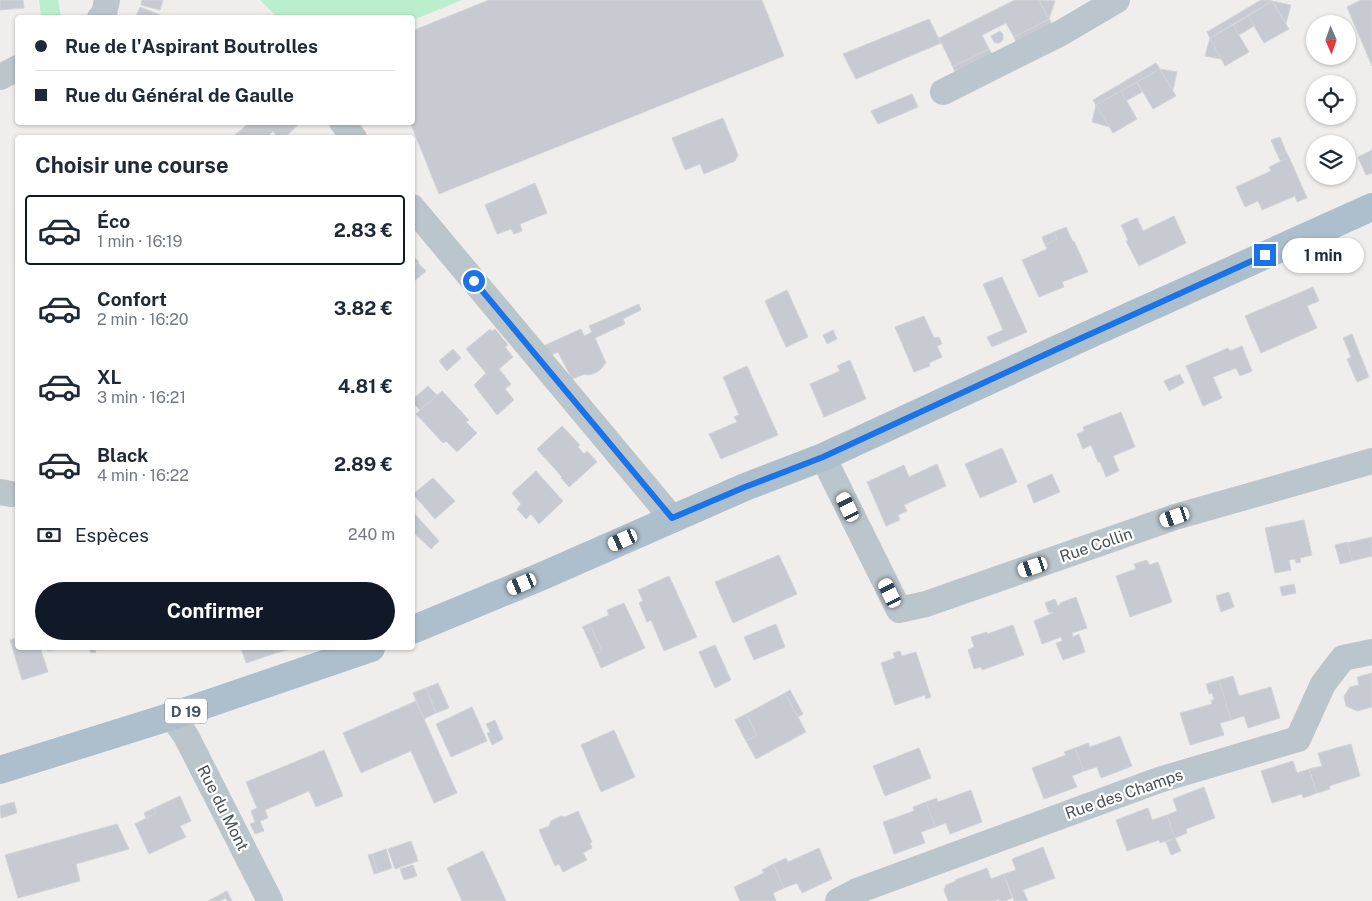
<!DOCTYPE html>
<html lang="fr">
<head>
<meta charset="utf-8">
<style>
  body { margin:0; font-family:"Public Sans",sans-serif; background:#f6f6f7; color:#1f2937; height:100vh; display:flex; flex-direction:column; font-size:19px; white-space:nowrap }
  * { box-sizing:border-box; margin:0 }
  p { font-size:16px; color:#747a83 }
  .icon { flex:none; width:28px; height:28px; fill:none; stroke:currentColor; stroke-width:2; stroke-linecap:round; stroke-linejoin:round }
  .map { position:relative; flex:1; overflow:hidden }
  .panel { position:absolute; left:15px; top:135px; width:400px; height:515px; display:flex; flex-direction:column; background:#fff; border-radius:5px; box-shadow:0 1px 4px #0004 }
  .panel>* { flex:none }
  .guide { position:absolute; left:15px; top:15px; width:400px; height:110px; border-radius:5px; box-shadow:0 1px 4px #0004; display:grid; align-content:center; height:110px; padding:0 20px; background:#fff }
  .needle { width:32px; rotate:178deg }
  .tools { position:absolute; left:1306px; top:15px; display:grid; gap:10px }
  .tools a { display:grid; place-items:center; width:50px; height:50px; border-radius:50%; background:#fff; box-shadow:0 1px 4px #0004; font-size:25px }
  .end { position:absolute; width:22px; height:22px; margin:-11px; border:6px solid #1a73e8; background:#fff; box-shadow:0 0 0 2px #fff }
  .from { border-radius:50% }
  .bubble { position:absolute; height:35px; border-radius:18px; background:#fff; box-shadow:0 1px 4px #0004; font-size:16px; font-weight:700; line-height:35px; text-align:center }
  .car { position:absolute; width:15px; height:30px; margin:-15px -8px; border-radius:6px; box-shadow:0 0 4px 1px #0007; background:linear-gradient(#fff 24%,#345 0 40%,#fff 0 76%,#345 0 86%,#fff 0) }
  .guide b { display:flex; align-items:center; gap:18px; height:48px; font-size:19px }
  .guide b+b { border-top:1px solid #e0e1e3 }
  .guide i { width:12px; height:12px; background:#1f2937 }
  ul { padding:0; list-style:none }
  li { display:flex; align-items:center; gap:15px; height:70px; margin:0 10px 8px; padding:0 10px; border:2px solid transparent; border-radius:5px }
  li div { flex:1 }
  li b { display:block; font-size:19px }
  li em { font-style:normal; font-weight:700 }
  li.active { border-color:#111827 }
  li>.icon { width:45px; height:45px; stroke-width:1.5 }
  h2 { padding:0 20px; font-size:22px; line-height:60px }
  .pay { display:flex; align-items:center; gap:12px; height:55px; padding:0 20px; font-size:19px }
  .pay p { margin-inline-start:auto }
  .action { display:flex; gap:10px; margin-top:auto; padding:10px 20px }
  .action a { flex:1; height:58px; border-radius:30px; background:#111827; color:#fff; font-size:20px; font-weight:700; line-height:58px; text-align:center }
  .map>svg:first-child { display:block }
  .green { fill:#bec }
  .building { fill:#c7cad0; stroke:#d1d4d9 }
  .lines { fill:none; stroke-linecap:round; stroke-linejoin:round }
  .minor { stroke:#bbc5cc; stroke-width:26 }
  .major { stroke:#adbecc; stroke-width:28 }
  .route { stroke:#1a73e8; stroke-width:6 }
  .labels { text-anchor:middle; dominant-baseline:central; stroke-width:4.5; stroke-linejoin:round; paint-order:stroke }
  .shield { fill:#fff; stroke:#7e858c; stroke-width:1 }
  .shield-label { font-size:15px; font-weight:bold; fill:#46515a }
  .street-label { font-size:16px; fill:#46515a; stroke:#fff }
</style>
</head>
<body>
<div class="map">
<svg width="1372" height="901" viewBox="0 0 1372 901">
  <rect width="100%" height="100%" fill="#f0eded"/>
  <g class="green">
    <polygon points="39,0 58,0 61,17 41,17"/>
    <polygon points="260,0 462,0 413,20 412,18 277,17"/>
  </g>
  <g class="building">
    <polygon points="0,0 23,0 24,8 0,10"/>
    <polygon points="142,0 163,0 160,10 141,5"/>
    <polygon points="489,0 762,0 784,56 439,194 410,122 412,122 412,31"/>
    <polygon points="1015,0 1039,0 1049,19 1014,37 1006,23 982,35 989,49 953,67 939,38"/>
    <polygon points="1039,0 1055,1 1049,19"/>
    <polygon points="1261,0 1271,0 1272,1 1210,38 1207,32"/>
    <polygon points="1361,0 1372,0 1372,66 1347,7"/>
    <polygon points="1272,1 1289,29 1264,43 1248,16"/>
    <polygon points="1272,1 1291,5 1286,23"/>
    <polygon points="140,7 160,15 158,18 135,18"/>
    <polygon points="1248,16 1254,26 1239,35 1233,25"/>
    <polygon points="929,19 941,43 856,79 843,54"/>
    <polygon points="1049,19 1052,24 1016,42 1014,37"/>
    <polygon points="1233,25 1249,52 1225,66 1210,38"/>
    <polygon points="1000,31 1003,34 1003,40 999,43 996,43 994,42 991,36"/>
    <polygon points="1210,38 1221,59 1205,56"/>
    <polygon points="989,49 992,54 955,72 953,67"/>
    <polygon points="1156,63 1160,69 1096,105 1093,100"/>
    <polygon points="1160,69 1176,96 1153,109 1137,82"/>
    <polygon points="1160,69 1177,72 1173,90"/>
    <polygon points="1137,82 1142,92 1126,101 1121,91"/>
    <polygon points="1121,91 1137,119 1113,133 1096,105"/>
    <polygon points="912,94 918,107 878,124 871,111"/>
    <polygon points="1096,105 1110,127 1092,122"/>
    <polygon points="723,118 738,155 735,161 704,174 700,164 685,170 672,138"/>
    <polygon points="250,122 301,122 284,138 278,138 273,131 266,138 235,138 234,136"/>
    <polygon points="1280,137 1286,152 1278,156 1271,140"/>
    <polygon points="1372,150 1372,173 1366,175 1358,157"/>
    <polygon points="1286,152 1289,157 1281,162 1278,156"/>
    <polygon points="1289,157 1307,198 1297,202 1295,196 1262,210 1258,201 1245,207 1236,187 1271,171 1269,167"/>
    <polygon points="535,183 547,213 520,224 522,231 514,234 511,229 497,234 485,205"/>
    <polygon points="1174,216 1186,243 1139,266 1126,241 1128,240 1121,225 1137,218 1143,231"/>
    <polygon points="1066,227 1073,242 1074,241 1088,272 1062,282 1064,287 1039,297 1022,260 1047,249 1045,245 1057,239 1054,232"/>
    <polygon points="1054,232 1057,239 1045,245 1042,237"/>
    <polygon points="412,255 419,262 412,268"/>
    <polygon points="418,263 426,271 412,283 412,268"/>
    <polygon points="1002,277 1027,332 992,347 987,337 1003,330 983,284"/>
    <polygon points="1313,287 1319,301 1307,306 1317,328 1261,353 1245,316"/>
    <polygon points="787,290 808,337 786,347 765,301"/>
    <polygon points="639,304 641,310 623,319 625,324 595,338 606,363 599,371 593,374 587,375 585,374 572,379 558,352 549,356 541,347 581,329 584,336 592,332 589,326"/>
    <polygon points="924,316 934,338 939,337 942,344 937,346 942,357 929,363 930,366 914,372 895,327"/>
    <polygon points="490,329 492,331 495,329 508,345 505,347 513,357 499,369 511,384 505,389 514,400 497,415 474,385 486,373 466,349"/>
    <polygon points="833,330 837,339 827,344 823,335"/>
    <polygon points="1352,334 1369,377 1357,382 1347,359 1351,357 1343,338"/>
    <polygon points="1242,346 1252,371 1240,376 1236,368 1213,377 1222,398 1203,406 1186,366 1228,348 1230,351"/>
    <polygon points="453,349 461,358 447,371 439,361"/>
    <polygon points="850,360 866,399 824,417 810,384 840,371 837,366"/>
    <polygon points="747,366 778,435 721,459 709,434 737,422 734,417 739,415 723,377"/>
    <polygon points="1180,374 1184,383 1169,391 1164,381"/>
    <polygon points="428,386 437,395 420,410 412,402 412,400"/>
    <polygon points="442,391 469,420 466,422 477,433 457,452 446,441 443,443 416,414"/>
    <polygon points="1121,412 1135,447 1113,456 1119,471 1106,477 1100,462 1098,462 1091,445 1083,449 1077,434 1084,431 1083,427"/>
    <polygon points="562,426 580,445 578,447 584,454 587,451 597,462 569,487 561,478 562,477 537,449"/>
    <polygon points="1002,448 1017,482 980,498 965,464"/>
    <polygon points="937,464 946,486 904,505 907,511 898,515 900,520 886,526 867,482 904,465 909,477"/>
    <polygon points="536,471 563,501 539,524 531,514 526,519 517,509 521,504 512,493"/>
    <polygon points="1052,474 1060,492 1034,503 1027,485"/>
    <polygon points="433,478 455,501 435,519 413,494"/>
    <polygon points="414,513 439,541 431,549 412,531 412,514"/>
    <polygon points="1304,520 1312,555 1300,558 1301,562 1296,563 1295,559 1289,560 1291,570 1275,573 1265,528"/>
    <polygon points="1372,537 1372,556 1352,561 1347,543"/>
    <polygon points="1347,542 1352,561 1340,564 1335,545"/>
    <polygon points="779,555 797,594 733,623 715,582"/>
    <polygon points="1147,560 1149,565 1158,562 1172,602 1130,617 1116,576 1136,569 1134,564"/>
    <polygon points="669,576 697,637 664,651 651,620 647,622 639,603 643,601 638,590"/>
    <polygon points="1294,584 1296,593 1282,596 1280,587"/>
    <polygon points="1229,592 1234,607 1221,612 1216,596"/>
    <polygon points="1076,597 1087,628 1072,633 1073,637 1079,634 1085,652 1063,660 1056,643 1062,641 1061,637 1042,644 1034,621 1053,613 1052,612 1049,613 1045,603 1055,599 1058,606 1060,605 1060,603"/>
    <polygon points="624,603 645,648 601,668 595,654 602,651 591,627 584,630 582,627 609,615 607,610"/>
    <polygon points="776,624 785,647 754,660 744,637"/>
    <polygon points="1013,625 1024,655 982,670 981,667 974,669 968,650 974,647 971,637 987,632 987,634"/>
    <polygon points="591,627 602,651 595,654 584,630"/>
    <polygon points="18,637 18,648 62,648 48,651 47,648 41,650 48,672 22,680 10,640"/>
    <polygon points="715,645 731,680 715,688 699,652"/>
    <polygon points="89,648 94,648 96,652 91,653"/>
    <polygon points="241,648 274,648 276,653 246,663"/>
    <polygon points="274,648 293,648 276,653"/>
    <polygon points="900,651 902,656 916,652 931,697 926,699 925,695 895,705 881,663 895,658 893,653"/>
    <polygon points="1372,673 1372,707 1357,711 1346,706 1344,696 1350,687 1359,685 1357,677"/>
    <polygon points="1233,676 1239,696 1271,687 1280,718 1248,728 1244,716 1231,720 1219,680"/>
    <polygon points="1219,680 1231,720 1220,723 1224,735 1190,745 1180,713 1212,704 1211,700 1214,700 1212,693 1209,694 1206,684"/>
    <polygon points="438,683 449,708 436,713 426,688"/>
    <polygon points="426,688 436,713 424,719 413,693"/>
    <polygon points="790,690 803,714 798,717 785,693"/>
    <polygon points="785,693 806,732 756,759 746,741 757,735 746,714"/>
    <polygon points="416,701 457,793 434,803 411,751 361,773 343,733"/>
    <polygon points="472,707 487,741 451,757 436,724"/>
    <polygon points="746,714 757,735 746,741 735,720"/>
    <polygon points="495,720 503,739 492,745 487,733 490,732 486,724"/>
    <polygon points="614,730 635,777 601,792 581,745"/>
    <polygon points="1120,736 1132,766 1101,778 1097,767 1084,771 1075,748 1088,743 1090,747"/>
    <polygon points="1351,744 1360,776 1329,786 1330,789 1317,793 1309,769 1322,766 1318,753"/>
    <polygon points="919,748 931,778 885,796 873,766"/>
    <polygon points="1075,748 1084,771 1072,776 1077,787 1044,799 1032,768 1066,755 1064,752"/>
    <polygon points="324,750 343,796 316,807 309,791 265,810 268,818 260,821 264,831 255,834 250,824 255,822 251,811 257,808 246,782"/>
    <polygon points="1293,761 1297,773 1309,769 1317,793 1303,798 1302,794 1272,803 1261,771"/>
    <polygon points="1204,787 1215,818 1186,829 1187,833 1175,838 1167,815 1177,811 1173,799"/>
    <polygon points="971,790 982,822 950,834 946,823 935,827 926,802 937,798 938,802"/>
    <polygon points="180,796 191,821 180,826 186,837 149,854 135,824 156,813 154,808"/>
    <polygon points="14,802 17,813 1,818 0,806"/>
    <polygon points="926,802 935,827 921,832 925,843 894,854 883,822 914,811 913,807"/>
    <polygon points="154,808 156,813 146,818 144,813"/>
    <polygon points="1148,808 1152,820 1167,815 1175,838 1160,843 1159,840 1127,851 1116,820"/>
    <polygon points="578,811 592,842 590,843 592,848 583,853 587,860 563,872 559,864 555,866 539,830 549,826 551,821 561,816 565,817"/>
    <polygon points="117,824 129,849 76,864 80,881 18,898 5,855"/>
    <polygon points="1175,838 1181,851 1171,855 1166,842"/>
    <polygon points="411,841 418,861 395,869 388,849"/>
    <polygon points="1043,847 1055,878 1023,890 1028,901 1014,901 1004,874 1016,870 1012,859"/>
    <polygon points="819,848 832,879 802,893 797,883 784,888 773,864 786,858 788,862"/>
    <polygon points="386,849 392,868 378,873 372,854"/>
    <polygon points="483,851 506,901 462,901 447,868"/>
    <polygon points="372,854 378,873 374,874 368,855"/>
    <polygon points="773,864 784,888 773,893 776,901 740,901 734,887 764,873 762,870"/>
    <polygon points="413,865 417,876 404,880 400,869"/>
    <polygon points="987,868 991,879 1004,874 1012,898 1005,901 999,901 999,899 994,901 948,901 944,890 946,885 956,881 955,880"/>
    <polygon points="227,891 232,901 227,901 223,893"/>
    <polygon points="223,893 226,898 220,901 208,901"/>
  </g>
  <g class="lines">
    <g class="minor">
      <polyline points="100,18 104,14 107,0"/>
      <polyline points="0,77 18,68"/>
      <polyline points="943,92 1061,33 1117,0"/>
      <polyline points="342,122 354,138"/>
      <polyline points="412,207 672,518"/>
      <polyline points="823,457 899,610 926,604 1175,517 1372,461"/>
      <polyline points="0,492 11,494"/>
      <polyline points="172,716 186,736 270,901"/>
      <polyline points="838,901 857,891 1159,780 1298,739 1323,684 1343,658 1372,652"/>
    </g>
    <g class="major">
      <polyline points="412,630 540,577 745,487 823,457 1088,335 1372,207"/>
      <polyline points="0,770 172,716 371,648"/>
    </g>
  </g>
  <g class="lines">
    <polyline class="route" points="474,281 672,518 745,487 823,457 1055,350 1265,255"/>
  </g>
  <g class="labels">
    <rect class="shield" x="165" y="698.5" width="42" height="25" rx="4"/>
    <g class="shield-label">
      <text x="186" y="711">D 19</text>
    </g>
    <g class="street-label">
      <text transform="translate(1096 545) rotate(-19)">Rue Collin</text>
      <text transform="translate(1124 794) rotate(-19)">Rue des Champs</text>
      <text transform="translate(223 808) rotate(63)">Rue du Mont</text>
    </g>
  </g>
</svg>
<div class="tools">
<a><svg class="needle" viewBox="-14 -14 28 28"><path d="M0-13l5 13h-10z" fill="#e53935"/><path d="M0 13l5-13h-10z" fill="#747a83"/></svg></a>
<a><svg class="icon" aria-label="locate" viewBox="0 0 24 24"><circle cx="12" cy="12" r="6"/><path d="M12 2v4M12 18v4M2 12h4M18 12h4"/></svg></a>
<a><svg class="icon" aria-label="layers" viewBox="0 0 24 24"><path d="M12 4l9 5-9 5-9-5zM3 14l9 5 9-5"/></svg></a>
</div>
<i class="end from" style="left:474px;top:281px"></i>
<i class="end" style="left:1265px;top:255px"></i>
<div class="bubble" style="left:1282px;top:238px;width:82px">1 min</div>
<i class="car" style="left:848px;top:507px;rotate:334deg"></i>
<i class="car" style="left:1175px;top:517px;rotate:251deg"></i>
<i class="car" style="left:623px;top:540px;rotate:246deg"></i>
<i class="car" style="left:1033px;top:567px;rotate:251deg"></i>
<i class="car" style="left:522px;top:584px;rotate:247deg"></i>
<i class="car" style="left:890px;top:593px;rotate:334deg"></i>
<div class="guide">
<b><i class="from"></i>Rue de l'Aspirant Boutrolles</b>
<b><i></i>Rue du Général de Gaulle</b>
</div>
<section class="panel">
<h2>Choisir une course</h2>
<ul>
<li class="active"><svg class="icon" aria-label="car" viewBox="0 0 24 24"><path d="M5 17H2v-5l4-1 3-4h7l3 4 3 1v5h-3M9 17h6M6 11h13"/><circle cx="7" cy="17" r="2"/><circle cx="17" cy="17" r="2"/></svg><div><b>Éco</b><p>1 min · 16:19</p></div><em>2.83 €</em></li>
<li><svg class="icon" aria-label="car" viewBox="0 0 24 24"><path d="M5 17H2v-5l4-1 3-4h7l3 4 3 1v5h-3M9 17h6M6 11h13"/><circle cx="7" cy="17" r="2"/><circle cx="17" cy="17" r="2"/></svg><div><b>Confort</b><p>2 min · 16:20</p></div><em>3.82 €</em></li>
<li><svg class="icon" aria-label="car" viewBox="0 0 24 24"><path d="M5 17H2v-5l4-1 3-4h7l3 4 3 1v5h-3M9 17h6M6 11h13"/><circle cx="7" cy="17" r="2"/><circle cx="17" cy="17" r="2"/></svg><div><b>XL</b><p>3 min · 16:21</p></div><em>4.81 €</em></li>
<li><svg class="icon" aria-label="car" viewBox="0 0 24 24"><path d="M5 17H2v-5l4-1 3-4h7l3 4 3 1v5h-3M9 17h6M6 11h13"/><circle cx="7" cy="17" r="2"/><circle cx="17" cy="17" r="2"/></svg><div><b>Black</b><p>4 min · 16:22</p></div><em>2.89 €</em></li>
</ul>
<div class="pay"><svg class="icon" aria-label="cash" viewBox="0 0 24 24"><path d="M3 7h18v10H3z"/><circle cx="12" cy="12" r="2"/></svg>Espèces<p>240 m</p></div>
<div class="action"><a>Confirmer</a></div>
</section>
</div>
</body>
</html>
